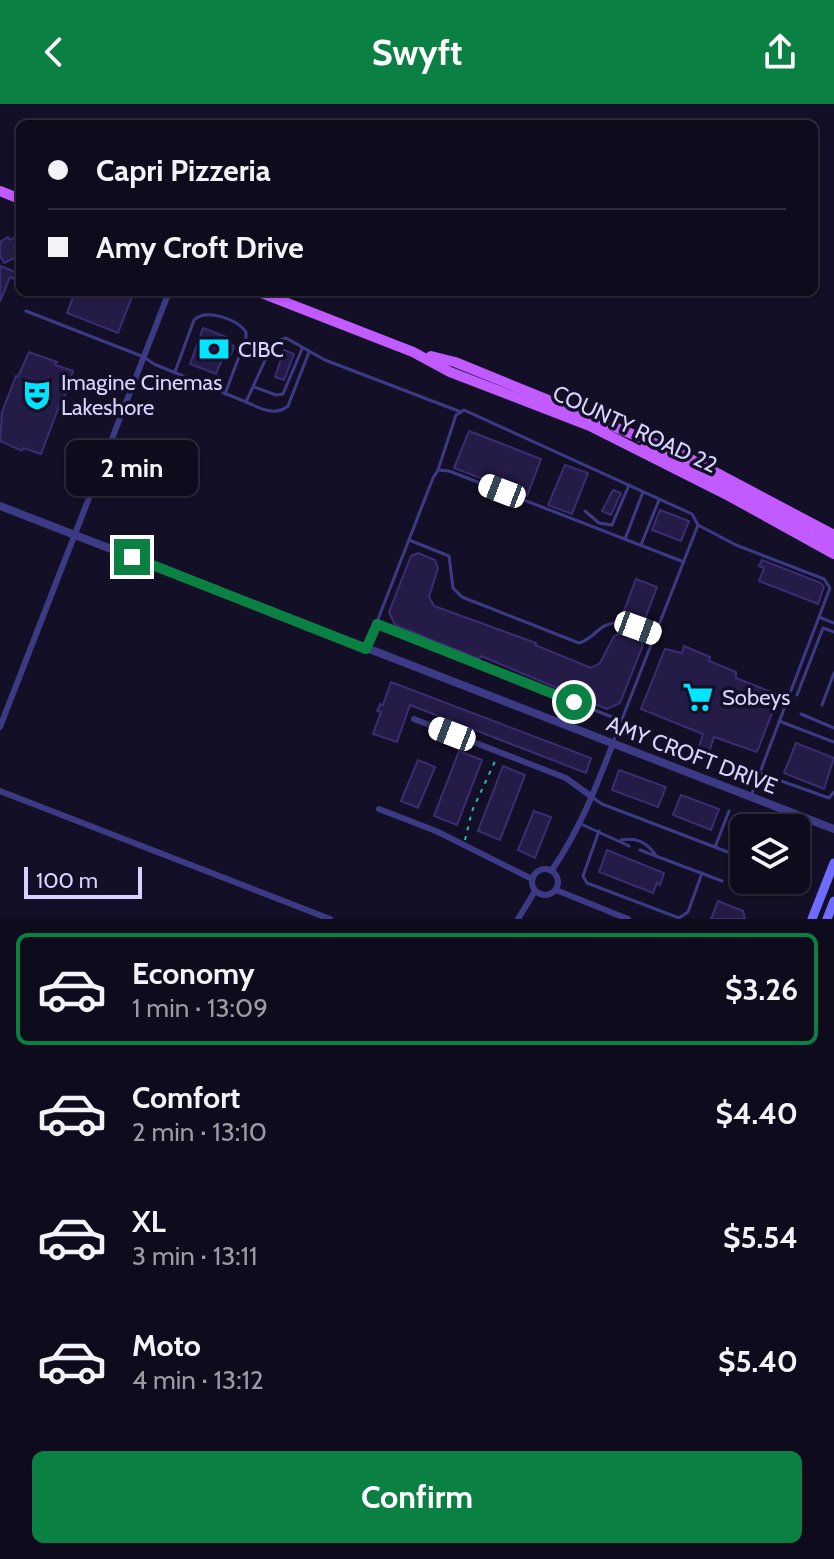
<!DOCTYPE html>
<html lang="en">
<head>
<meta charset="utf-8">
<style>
  body { margin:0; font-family:Cabin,sans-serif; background:#171425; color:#f1f3f6; height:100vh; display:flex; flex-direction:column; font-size:30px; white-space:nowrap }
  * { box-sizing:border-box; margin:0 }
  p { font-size:26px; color:#9b9ba3 }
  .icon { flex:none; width:44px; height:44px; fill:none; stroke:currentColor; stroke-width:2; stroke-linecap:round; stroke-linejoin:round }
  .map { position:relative; height:815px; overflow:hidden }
  .side { display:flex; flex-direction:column; background:#0e0b1c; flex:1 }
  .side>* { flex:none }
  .top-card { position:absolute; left:16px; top:16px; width:802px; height:176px; border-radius:12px; box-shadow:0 2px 6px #0004,0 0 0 2px #2e2b3b; display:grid; align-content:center; height:176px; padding:0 32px; background:#0e0b1c }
  .buttons { position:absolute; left:730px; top:710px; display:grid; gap:16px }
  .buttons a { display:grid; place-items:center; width:80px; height:80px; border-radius:12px; background:#0e0b1c; box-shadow:0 2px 6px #0004,0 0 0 2px #2e2b3b; font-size:40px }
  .scale { position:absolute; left:24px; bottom:20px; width:118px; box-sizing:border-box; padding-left:8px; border:4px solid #d9d4ff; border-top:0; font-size:22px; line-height:28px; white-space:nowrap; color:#d9d4ff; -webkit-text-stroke:6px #130f26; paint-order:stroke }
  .end { position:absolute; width:36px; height:36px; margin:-18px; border:10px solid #0b8043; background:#fff; box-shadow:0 0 0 4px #fff }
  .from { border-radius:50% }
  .bubble { position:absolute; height:56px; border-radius:12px; background:#0e0b1c; box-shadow:0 2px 6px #0004,0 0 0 2px #2e2b3b; font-size:26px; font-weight:800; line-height:56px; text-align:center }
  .car { position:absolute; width:24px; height:48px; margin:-24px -12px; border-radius:10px; box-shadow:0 0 6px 2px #0007; background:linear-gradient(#fff 24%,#345 0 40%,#fff 0 76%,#345 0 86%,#fff 0) }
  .top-card b { display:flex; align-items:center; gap:28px; height:76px; font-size:30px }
  .top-card b+b { border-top:2px solid #2e2b3b }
  .top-card i { width:20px; height:20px; background:#f1f3f6 }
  ul { padding:14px 0 0; list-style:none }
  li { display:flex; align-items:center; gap:24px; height:112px; margin:0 16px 12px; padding:0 16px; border:4px solid transparent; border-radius:12px }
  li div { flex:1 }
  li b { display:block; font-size:30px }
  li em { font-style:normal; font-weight:800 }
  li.current { border-color:#0b8043 }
  li>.icon { width:72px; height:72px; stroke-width:1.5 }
  .cta { display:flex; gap:16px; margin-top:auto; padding:16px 32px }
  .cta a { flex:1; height:92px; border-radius:12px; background:#0b8043; color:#fff; font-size:32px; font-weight:800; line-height:92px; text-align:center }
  header { display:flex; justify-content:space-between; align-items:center; height:104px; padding:0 32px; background:#0b8043; color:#fff; font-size:36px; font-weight:800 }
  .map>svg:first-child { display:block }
  .building { fill:#241b47; stroke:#3b2d73; stroke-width:2 }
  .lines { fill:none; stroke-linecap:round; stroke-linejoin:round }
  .path { stroke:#2fb8b0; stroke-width:2; stroke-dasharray:4 6; stroke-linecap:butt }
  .service { stroke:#3d3a85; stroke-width:3 }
  .minor { stroke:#3d3a85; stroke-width:6 }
  .tertiary { stroke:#3d3a85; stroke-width:8 }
  .secondary { stroke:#6f6bff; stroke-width:9 }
  .primary { stroke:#c25bff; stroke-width:10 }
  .route { stroke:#0b8043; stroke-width:10 }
  .labels { text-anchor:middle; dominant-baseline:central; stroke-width:7; stroke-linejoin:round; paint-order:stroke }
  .poi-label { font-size:22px; fill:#d9d4ff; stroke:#130f26; text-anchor:start }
  .street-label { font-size:22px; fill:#d9d4ff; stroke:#130f26 }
</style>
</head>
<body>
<header><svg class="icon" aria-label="back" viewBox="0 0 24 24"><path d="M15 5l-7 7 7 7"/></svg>Swyft<svg class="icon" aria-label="share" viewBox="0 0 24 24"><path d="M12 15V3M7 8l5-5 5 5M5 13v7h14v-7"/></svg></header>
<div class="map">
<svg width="834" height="815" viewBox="0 0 834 815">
  <rect width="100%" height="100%" fill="#130f26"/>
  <g class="building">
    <polygon points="8,133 10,136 15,133 19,140 14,143 19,152 4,159 0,152 0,138"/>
    <polygon points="0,162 16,168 14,175 10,173 0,198"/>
    <polygon points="75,188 133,190 118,229 67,209"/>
    <polygon points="203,224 229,234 227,239 234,242 231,251 225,249 216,270 190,260"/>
    <polygon points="284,246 294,250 284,276 275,273"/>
    <polygon points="29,248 57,258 55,261 73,267 62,301 60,300 41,350 23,344 22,347 0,337 2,308 16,272 18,273"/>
    <polygon points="469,327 541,355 527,392 454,364"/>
    <polygon points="565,361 588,369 572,410 548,401"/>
    <polygon points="613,386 621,389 611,411 602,407"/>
    <polygon points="660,406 689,417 681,437 652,426"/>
    <polygon points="418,449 435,456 438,464 429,493 434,502 536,539 535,541 591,564 600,559 614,532 623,528 639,535 643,541 620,599 607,605 481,552 479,555 395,521 389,508 411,452"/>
    <polygon points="762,456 821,479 824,483 818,500 759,477 764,464 759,462"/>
    <polygon points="636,475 657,483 643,520 622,512"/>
    <polygon points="684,542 710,553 709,557 736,568 736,574 779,591 757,648 714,633 709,648 699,643 703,630 641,605 665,545 682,549"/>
    <polygon points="391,578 591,654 586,669 410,601 397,638 373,630 381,608 377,607 380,600 383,601"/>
    <polygon points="796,639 834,654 824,685 784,669"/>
    <polygon points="459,647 482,656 457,721 434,712"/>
    <polygon points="418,656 435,663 418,704 401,697"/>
    <polygon points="503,662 525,671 500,736 478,727"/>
    <polygon points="619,666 666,683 658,703 612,686"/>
    <polygon points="681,691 719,705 711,726 673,711"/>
    <polygon points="534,707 551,713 535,754 518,746"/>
    <polygon points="744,730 744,766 732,762"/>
    <polygon points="607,746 664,769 660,781 657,779 653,789 599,768"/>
    <polygon points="718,797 743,807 745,815 711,815"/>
  </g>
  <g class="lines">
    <polyline class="path" points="465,736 472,707 497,653"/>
    <g class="service">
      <polyline points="26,207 144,253 154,260 246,298 273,239 286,234 325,256 461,308"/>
      <path d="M175,268L194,216C206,204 237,215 246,228V234L225,290"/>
      <polyline points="254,283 276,291 283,290 302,245"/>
      <path d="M246,298C260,304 275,313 288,302L309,248"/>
      <polyline points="438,366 456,311 464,306 692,410 698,421"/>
      <polyline points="66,378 89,386"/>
      <polyline points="585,407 599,419 612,421 629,381"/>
      <polyline points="625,435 643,388"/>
      <path d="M409,436L449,452L453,484L462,493L579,539C589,536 592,531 600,525C617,511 638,524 655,530"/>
      <polyline points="641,441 659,396"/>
      <polyline points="819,513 834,519"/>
      <polyline points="377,520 622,617"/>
      <polyline points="368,541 433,374 438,366 449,367 684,458"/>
      <polyline points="797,591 823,524 834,528"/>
      <polyline points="822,601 834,569"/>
      <polyline points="801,610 834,624"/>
      <polyline points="779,617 834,638"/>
      <polyline points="613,638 698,421 736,441 824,475 830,484 751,692"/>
      <polyline points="759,669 829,694 834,688"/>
      <polyline points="592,693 602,700 733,750"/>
      <polyline points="581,720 629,742"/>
      <polyline points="599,727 583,772 587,779 679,814 688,808 702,769"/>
      <path d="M621,736C636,733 646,738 655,750"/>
      <polyline points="715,743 729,707"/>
      <polyline points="640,746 722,777"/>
    </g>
    <g class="minor">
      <polyline points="414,615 566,674 592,693"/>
      <polyline points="0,623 169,188"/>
      <polyline points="0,687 330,815"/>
      <polyline points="379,705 436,727 532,775"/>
      <circle cx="545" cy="778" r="13"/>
      <path d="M552,766C579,727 596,684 613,639"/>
      <polyline points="556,786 628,815"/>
      <polyline points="518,815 535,787"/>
    </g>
    <polyline class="tertiary" points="0,402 834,725"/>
    <g class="secondary">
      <polyline points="812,815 834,759"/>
      <polyline points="827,815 834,797"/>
    </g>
    <g class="primary">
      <polyline points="0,87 20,95"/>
      <polyline points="259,188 413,248 450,268 590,322 729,392 834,450"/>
      <polyline points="431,252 455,258 681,350 834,431"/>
      <polyline points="645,343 740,387 834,439"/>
    </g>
  </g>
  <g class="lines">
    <polyline class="route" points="132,453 366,545 377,520 574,598"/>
  </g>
  <defs>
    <g id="bank-bare" transform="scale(2.4)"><path d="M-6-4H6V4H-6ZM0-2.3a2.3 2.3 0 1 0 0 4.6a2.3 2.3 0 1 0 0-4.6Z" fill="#00e5ff" stroke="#130f26" stroke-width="2.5" paint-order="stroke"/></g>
    <g id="theatre-bare" transform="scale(2.4)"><path d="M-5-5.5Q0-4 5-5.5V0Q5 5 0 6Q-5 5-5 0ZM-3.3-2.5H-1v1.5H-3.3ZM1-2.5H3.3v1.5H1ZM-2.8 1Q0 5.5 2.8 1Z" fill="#00e5ff" stroke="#130f26" stroke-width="2.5" paint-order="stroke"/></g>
    <g id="supermarket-bare" transform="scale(2.4)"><path d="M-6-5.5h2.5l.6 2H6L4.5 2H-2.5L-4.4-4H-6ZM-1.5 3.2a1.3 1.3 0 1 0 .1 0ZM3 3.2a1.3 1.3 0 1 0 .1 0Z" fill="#00e5ff" stroke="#130f26" stroke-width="2.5" paint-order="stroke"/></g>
  </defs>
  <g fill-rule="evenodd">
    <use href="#bank-bare" x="214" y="245"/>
    <use href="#theatre-bare" x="37" y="291"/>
    <use href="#supermarket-bare" x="698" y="593"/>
  </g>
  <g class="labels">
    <g class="poi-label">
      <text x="238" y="245">CIBC</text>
      <text x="61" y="278">Imagine Cinemas<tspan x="61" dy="25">Lakeshore</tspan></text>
      <text x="722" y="593">Sobeys</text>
    </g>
    <g class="street-label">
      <text transform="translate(635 325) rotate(25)">COUNTY ROAD 22</text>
      <text transform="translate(692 651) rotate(21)">AMY CROFT DRIVE</text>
    </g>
  </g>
</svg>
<div class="buttons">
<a><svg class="icon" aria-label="layers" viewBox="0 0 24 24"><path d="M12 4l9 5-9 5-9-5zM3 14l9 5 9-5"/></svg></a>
</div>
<div class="scale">100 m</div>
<i class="end from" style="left:574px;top:598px"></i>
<i class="end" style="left:132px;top:453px"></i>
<div class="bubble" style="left:66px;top:336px;width:132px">2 min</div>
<i class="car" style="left:502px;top:387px;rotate:291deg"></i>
<i class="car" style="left:638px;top:524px;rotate:110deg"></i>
<i class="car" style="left:452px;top:630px;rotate:291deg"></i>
<div class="top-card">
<b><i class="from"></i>Capri Pizzeria</b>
<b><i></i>Amy Croft Drive</b>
</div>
</div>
<section class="side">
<ul>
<li class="current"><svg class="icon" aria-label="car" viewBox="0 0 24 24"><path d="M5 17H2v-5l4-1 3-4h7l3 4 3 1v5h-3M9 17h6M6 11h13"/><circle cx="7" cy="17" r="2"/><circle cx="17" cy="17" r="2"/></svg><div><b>Economy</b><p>1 min · 13:09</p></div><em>$3.26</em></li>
<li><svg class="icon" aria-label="car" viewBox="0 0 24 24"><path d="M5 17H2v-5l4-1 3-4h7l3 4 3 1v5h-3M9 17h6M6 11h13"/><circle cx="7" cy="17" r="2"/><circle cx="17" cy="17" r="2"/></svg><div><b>Comfort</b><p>2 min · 13:10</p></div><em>$4.40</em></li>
<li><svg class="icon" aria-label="car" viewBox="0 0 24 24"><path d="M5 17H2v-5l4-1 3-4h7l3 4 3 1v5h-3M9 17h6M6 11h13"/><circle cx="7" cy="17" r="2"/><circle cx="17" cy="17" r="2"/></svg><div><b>XL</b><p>3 min · 13:11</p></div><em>$5.54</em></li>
<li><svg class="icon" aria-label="car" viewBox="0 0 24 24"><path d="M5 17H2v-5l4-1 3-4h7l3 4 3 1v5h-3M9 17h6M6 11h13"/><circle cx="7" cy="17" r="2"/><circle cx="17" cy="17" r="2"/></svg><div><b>Moto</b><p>4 min · 13:12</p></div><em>$5.40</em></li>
</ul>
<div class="cta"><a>Confirm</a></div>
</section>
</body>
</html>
